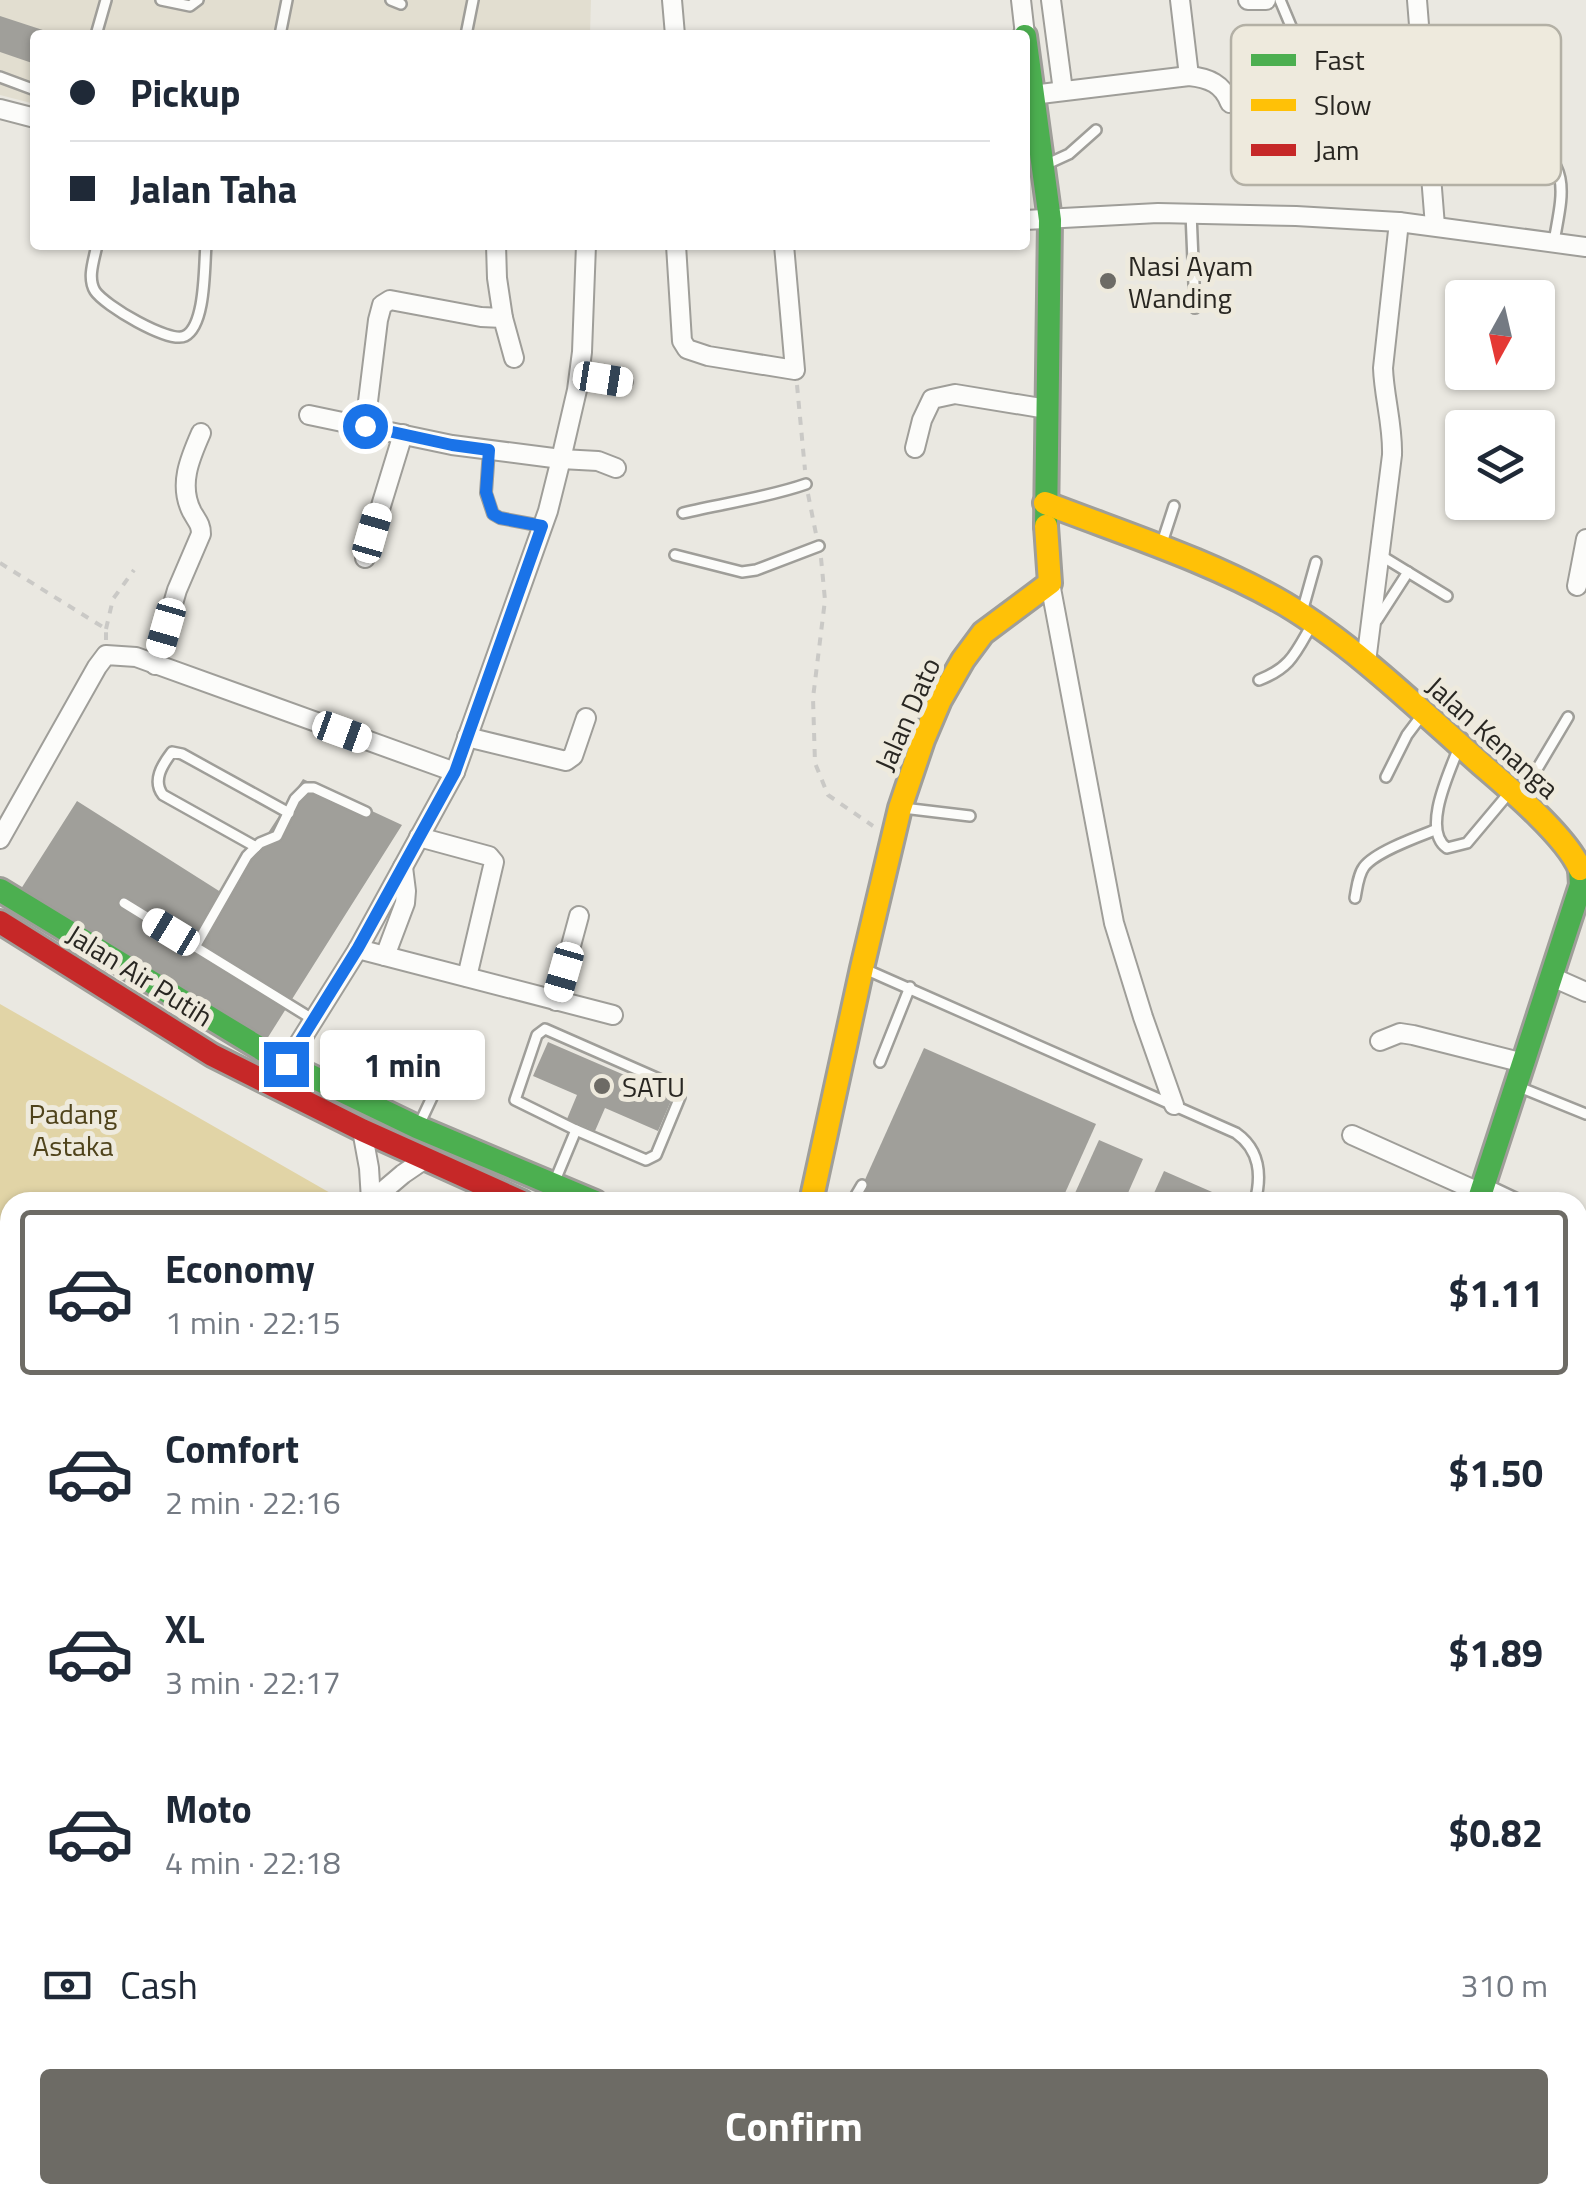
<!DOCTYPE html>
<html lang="en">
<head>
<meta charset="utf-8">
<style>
  body { margin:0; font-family:"Titillium Web",sans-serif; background:#f6f6f7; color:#1f2937; height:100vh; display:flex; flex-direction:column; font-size:38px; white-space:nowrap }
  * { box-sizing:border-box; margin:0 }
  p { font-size:32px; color:#747a83 }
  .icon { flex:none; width:55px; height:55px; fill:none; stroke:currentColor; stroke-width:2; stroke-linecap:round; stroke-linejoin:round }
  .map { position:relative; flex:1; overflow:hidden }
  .panel { position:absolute; left:0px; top:1192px; width:1588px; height:1012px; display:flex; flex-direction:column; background:#fff; border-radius:30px 30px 0 0; box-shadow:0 2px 8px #0004 }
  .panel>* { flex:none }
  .top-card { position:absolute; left:30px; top:30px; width:1000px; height:220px; border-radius:10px; box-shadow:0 2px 8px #0004; display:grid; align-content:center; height:220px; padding:0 40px; background:#fff }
  .needle { width:65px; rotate:188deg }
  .controls { position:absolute; left:1445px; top:280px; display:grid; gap:20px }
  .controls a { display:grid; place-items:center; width:110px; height:110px; border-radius:10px; background:#fff; box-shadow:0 2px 8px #0004; font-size:50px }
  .end { position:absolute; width:45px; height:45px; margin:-22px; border:12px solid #1a73e8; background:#fff; box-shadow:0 0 0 5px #fff }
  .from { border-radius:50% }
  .bubble { position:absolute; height:70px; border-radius:10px; background:#fff; box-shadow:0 2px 8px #0004; font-size:32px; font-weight:700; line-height:70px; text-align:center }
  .car { position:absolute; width:30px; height:60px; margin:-30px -15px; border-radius:12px; box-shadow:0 0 8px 2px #0007; background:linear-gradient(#fff 24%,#345 0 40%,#fff 0 76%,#345 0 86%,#fff 0) }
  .top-card b { display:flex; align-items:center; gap:35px; height:95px; font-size:38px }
  .top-card b+b { border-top:2px solid #e0e1e3 }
  .top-card i { width:25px; height:25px; background:#1f2937 }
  ul { padding:18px 0 0; list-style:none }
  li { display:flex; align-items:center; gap:30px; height:165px; margin:0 20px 15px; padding:0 20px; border:5px solid transparent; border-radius:10px }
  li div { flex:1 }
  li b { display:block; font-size:38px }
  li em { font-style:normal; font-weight:700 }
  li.on { border-color:#6d6b65 }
  li>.icon { width:90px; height:90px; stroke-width:1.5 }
  .pay { display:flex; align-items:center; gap:25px; height:110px; padding:0 40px; font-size:38px }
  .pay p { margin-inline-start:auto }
  .cta { display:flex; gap:20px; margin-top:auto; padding:20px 40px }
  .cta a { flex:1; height:115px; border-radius:10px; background:#6d6b65; color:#fff; font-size:40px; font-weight:700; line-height:115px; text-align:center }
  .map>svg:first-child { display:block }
  .built { fill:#e2ded0 }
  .green { fill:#e1d4a6 }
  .building { fill:#a09f9a }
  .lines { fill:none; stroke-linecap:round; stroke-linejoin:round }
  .lane-casing { stroke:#9f9e99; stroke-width:14 }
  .street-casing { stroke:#9f9e99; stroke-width:22 }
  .fast-casing { stroke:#9f9e99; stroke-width:28 }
  .slow-casing { stroke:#9f9e99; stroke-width:28 }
  .jam-casing { stroke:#9f9e99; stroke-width:28 }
  .path { stroke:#cac9c6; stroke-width:4; stroke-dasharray:8 8; stroke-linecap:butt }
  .lane { stroke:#fcfcfa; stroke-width:9 }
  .street { stroke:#fcfcfa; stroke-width:18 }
  .fast { stroke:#4caf50; stroke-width:22 }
  .slow { stroke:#ffc107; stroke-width:22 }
  .jam { stroke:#c62828; stroke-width:22 }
  .route { stroke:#1a73e8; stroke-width:12 }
  .poi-dot { fill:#6d6b65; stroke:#eeeadd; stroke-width:4 }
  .labels { text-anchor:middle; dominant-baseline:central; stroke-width:10; stroke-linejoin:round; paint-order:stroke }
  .poi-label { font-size:28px; fill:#292722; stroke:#eeeadd; text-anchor:start }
  .street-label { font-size:28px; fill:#292722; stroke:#eeeadd }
  .park-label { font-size:28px; fill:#4f431b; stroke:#eeeadd }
  .key { fill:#eeeadd; stroke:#b3b0a5; stroke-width:2.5 }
  .key-label { font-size:28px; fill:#292722 }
</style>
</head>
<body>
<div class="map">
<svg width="1586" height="2203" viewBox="0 0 1586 2203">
  <rect width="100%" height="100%" fill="#eae8e1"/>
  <g class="built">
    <polygon points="0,0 591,0 590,35 35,35 35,104 0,95"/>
    <polygon points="403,2195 757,2195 752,2203 400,2203"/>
  </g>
  <polygon class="green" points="0,1004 332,1194 328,1202 10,1202 10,1677 0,1672"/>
  <g class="building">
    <polygon points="0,16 55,34 35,35 35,64 0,52"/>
    <polygon points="303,779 402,825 265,1042 19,892 77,801 227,896"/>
    <polygon points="548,1042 673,1096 658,1131 605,1108 595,1131 567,1119 577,1095 533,1076"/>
    <polygon points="924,1048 1096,1124 1061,1202 882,1202 859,1193"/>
    <polygon points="1099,1140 1143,1159 1124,1202 1071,1202"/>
    <polygon points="1164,1171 1235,1202 1150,1202"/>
    <polygon points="0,1709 10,1713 10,1734 0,1758"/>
  </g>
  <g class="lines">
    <g class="lane-casing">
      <g id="lane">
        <polyline points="161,0 190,6 198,0"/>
        <polyline points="391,0 401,4"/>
        <polyline points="1280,0 1293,31"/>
        <polyline points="96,35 106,0"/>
        <polyline points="280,35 287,0"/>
        <polyline points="466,35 473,0"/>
        <polyline points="0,77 35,90"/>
        <path d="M1527,140C1574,164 1561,199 1554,242"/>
        <polyline points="1045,165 1069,154 1096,130"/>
        <polyline points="1191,213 1195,308"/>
        <path d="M97,245C94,260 87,278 95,291C104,305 169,344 185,336C206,325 204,266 206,245"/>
        <polyline points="580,375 627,382"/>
        <polyline points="489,450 486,493 493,514 500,518 542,526"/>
        <path d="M683,513C724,503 766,498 806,484"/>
        <polyline points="1161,546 1174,506"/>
        <polyline points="675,555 742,572 756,570 819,546"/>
        <polyline points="1380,555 1447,596"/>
        <polyline points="1302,612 1316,562"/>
        <polyline points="1377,620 1408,572"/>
        <path d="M1259,680C1290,668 1295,654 1311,626"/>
        <path d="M1459,747C1450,771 1421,830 1447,848L1467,843L1509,793"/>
        <polyline points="1386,777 1407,735 1422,715"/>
        <polyline points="1521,796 1568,717"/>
        <polyline points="903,808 970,816"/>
        <path d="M256,847L163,795C152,781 162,765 172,752L182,754L289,813"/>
        <path d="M1355,898C1357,888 1358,875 1364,867C1375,852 1417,837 1435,830"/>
        <polyline points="124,903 314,1020"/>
        <polyline points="195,947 247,856 260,843 277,836 295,799 306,788 314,788 366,812"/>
        <path d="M867,970L1236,1133C1260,1150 1262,1175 1255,1202"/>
        <polygon points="545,1029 677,1087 680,1097 656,1155 646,1160 576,1130 515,1100 537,1035"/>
        <polyline points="880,1062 910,987"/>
        <polyline points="1519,1087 1586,1114"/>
        <polyline points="352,1094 377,1043"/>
        <polyline points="419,1125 443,1074"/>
        <polyline points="554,1183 576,1130"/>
        <polyline points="1486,1184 1524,1202"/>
        <polyline points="852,1202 862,1185"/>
        <polyline points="0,1701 10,1706"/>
        <polyline points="1578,1780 1586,1773"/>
        <polyline points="1578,1846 1586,1853"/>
        <polyline points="0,1876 10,1854"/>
        <polyline points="0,1888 10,1892"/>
        <polyline points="491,2195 513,2203"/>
        <polyline points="78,2203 82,2195"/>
        <polyline points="214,2203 216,2195"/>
        <polyline points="382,2203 385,2195"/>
        <polyline points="588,2203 592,2195"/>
        <polyline points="844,2203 850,2195"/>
        <polyline points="1030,2203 1036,2195"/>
      </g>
    </g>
    <g class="street-casing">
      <g id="street">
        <polyline points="672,0 675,35"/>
        <polyline points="1021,0 1025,35"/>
        <polyline points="1051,0 1063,91"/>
        <polyline points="1180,0 1189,76"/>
        <polyline points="1248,0 1266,0"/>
        <polyline points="1417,0 1435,226"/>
        <path d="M1032,95L1189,76C1209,78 1223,84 1230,103"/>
        <polyline points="0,109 35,118"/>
        <polyline points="1025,220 1158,213 1296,216 1399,222 1586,247"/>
        <polyline points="496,245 497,278 503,318"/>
        <polyline points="676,245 682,341 687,349 708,356 795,370 784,245"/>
        <polyline points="309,415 452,445 561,459 598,461 616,468"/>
        <polyline points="365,426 378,320 382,305 390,300 481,317 503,318 514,358"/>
        <polyline points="915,448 922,420 932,399 955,394 1047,409"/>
        <polyline points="365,558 403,434"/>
        <polyline points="1050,583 1114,923 1143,1017 1174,1105"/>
        <polyline points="1577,586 1586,539"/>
        <path d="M1366,662L1392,455C1393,425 1384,397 1383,368L1399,222"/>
        <path d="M155,665L177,590L201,534C201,524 197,521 192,512C178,485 190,458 201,433"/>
        <polyline points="467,737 566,761 573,756 586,718"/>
        <polyline points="419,837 489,856 494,862 467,977"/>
        <polyline points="0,839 97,667 106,655 136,657 455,772"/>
        <polyline points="358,949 613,1015"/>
        <polyline points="385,956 405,903 406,891 403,867"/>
        <polyline points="1552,977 1586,992"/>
        <polyline points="556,1001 579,916"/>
        <polyline points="1380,1041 1400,1033 1413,1035 1524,1063"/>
        <polyline points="286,1064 358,949 455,772 548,511 561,459 577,390 582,352 586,245"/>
        <polyline points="362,1130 369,1168 371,1200"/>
        <polyline points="1352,1135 1481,1193"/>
        <polyline points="370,1202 403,1174 425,1159"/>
        <polyline points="0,2014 10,1992"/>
        <polyline points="807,2195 826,2203"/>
        <polyline points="1505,2195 1523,2203"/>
        <polyline points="1313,2203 1321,2195"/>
      </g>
    </g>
    <g class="fast-casing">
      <g id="fast">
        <polyline points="1025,36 1050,220 1046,526"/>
        <polyline points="0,890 286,1064 417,1127 595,1202"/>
        <polyline points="1478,1202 1581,885 1580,869"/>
      </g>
    </g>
    <g class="slow-casing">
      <g id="slow">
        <path d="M1045,503C1125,534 1211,561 1285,604C1355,646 1420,710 1481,764C1508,787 1567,837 1580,869"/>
        <polyline points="811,1202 862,968 900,808 923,740 940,700 963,660 983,633 1050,583 1046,526"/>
        <polyline points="1578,1680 1586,1684"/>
      </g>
    </g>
    <g class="jam-casing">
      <g id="jam">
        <polyline points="0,922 212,1055 362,1130 522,1202"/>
        <polyline points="1578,1642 1586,1646"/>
        <polyline points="762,2203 766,2195"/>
      </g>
    </g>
    <g class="path">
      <polyline points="797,385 805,470"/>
      <polyline points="808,494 816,534"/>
      <polyline points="821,558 825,600 813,698 815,763 828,795 873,826"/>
      <polyline points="0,563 106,629 106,640"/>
      <polyline points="106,629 113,599 134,570"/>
    </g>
    <use href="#lane" class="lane"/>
    <use href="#street" class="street"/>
    <use href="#fast" class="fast"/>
    <use href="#slow" class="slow"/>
    <use href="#jam" class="jam"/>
  </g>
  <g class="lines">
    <polyline class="route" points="286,1064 358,948 455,772 542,526 500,518 493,514 486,492 489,450 452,445 365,426"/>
  </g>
  <g class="poi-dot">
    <circle cx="1108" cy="281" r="10"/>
    <circle cx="602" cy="1086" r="10"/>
  </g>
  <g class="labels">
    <g class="poi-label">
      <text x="1128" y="265">Nasi Ayam<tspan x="1128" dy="32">Wanding</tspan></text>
      <text x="622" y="1086">SATU</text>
    </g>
    <g class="street-label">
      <text transform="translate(907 714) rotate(-66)">Jalan Dato</text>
      <text transform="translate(1493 737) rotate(42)">Jalan Kenanga</text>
      <text transform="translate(140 975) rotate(32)">Jalan Air Putih</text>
    </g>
    <g class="park-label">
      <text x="73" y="1113">Padang<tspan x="73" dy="32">Astaka</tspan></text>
    </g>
  </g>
  <rect x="1231" y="25" width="330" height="160" rx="15" class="key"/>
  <rect x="1251" y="54" width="45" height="12" fill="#4caf50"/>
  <rect x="1251" y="99" width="45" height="12" fill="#ffc107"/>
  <rect x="1251" y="144" width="45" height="12" fill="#c62828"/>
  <g class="key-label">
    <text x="1314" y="70">Fast</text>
    <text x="1314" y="115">Slow</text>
    <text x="1314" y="160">Jam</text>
  </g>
</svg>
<div class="controls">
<a><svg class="needle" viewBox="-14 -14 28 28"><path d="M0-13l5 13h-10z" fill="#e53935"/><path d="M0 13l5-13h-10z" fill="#747a83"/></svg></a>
<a><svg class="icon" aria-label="layers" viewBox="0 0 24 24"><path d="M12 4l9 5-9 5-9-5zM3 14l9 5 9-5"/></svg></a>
</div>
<i class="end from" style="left:365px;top:426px"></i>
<i class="end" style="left:286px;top:1064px"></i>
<div class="bubble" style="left:320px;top:1030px;width:165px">1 min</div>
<i class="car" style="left:603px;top:379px;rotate:99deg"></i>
<i class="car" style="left:372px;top:533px;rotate:16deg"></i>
<i class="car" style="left:166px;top:628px;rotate:196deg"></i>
<i class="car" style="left:342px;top:732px;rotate:110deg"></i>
<i class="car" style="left:171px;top:932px;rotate:301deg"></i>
<i class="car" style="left:564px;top:972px;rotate:196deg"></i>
<div class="top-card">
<b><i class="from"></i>Pickup</b>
<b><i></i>Jalan Taha</b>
</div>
<section class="panel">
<ul>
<li class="on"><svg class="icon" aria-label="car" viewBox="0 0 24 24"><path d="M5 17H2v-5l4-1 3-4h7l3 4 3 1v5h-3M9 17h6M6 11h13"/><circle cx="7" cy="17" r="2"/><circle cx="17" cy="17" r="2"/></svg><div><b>Economy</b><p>1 min · 22:15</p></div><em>$1.11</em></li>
<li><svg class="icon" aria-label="car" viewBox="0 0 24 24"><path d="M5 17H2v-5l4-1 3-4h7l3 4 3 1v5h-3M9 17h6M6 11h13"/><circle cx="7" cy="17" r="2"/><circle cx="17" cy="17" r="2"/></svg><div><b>Comfort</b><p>2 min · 22:16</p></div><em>$1.50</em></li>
<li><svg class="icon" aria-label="car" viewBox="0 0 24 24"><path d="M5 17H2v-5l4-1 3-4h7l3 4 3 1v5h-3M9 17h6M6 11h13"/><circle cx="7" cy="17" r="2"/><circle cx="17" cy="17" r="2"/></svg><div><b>XL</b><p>3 min · 22:17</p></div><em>$1.89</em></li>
<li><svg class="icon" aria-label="car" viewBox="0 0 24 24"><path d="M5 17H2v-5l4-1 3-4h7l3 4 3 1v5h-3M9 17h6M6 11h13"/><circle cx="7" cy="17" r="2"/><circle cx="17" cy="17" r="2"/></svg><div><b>Moto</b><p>4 min · 22:18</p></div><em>$0.82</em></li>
</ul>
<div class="pay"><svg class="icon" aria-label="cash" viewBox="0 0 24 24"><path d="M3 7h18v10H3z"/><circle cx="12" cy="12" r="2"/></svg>Cash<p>310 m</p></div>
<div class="cta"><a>Confirm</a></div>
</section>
</div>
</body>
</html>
